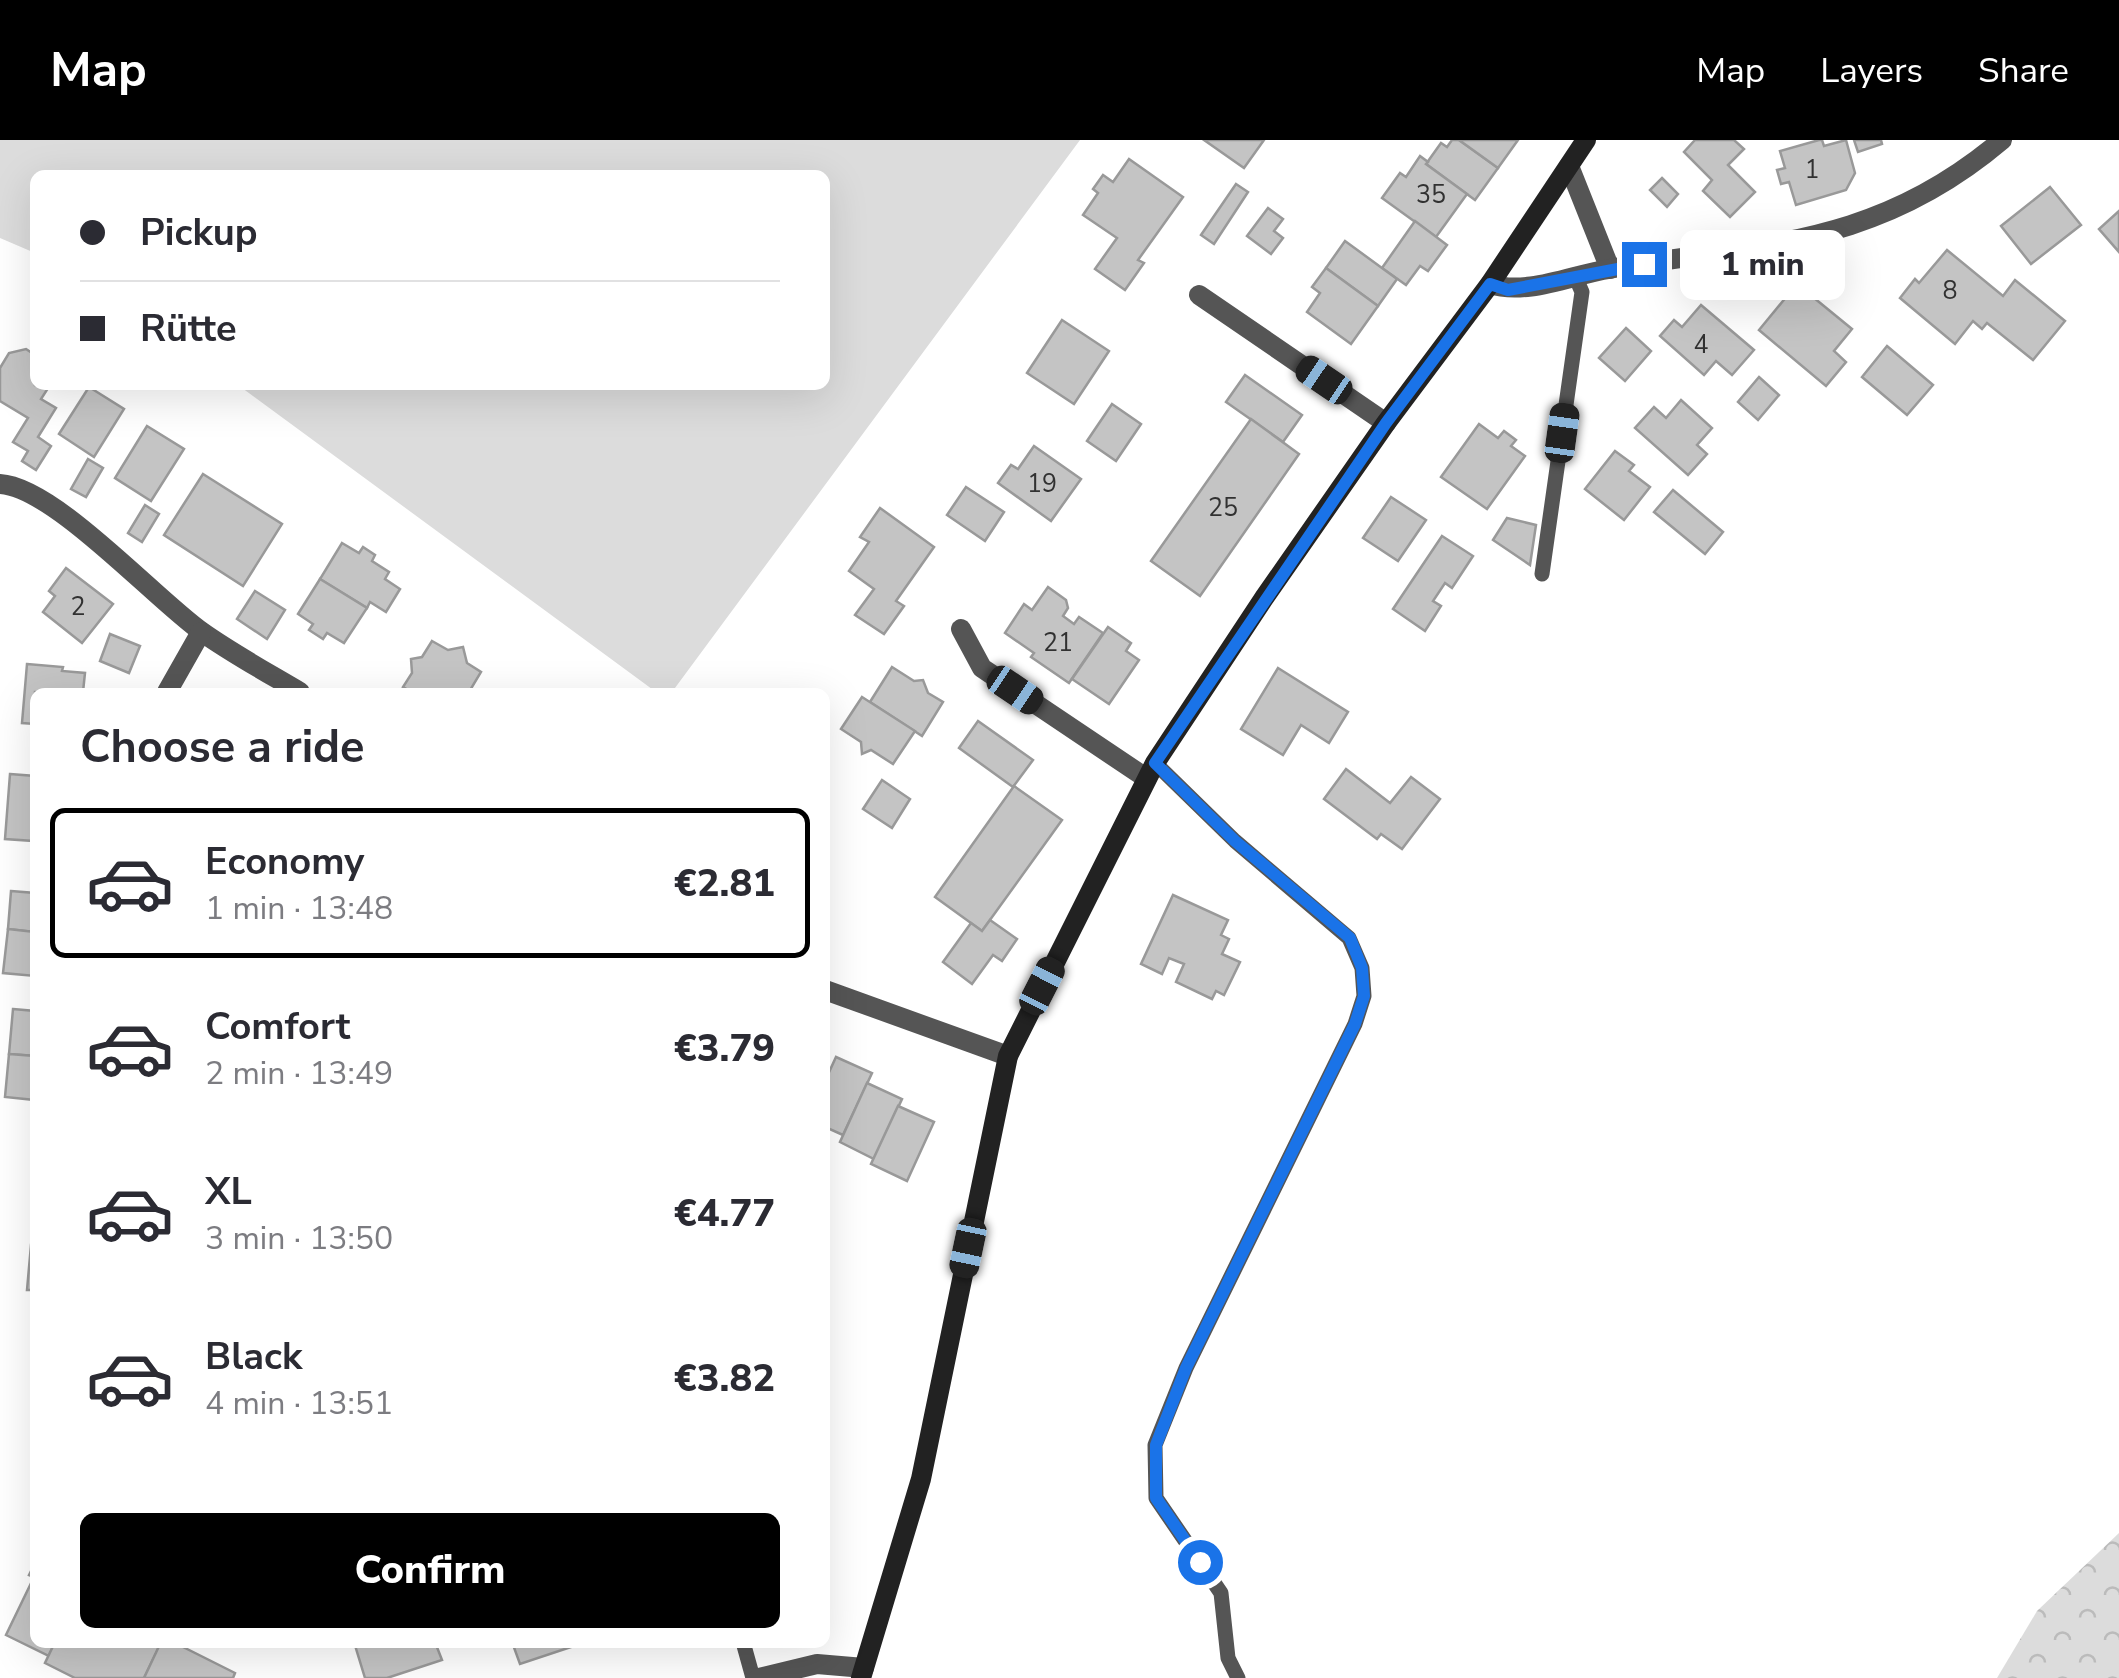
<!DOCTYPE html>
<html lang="en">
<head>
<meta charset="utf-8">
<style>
  body { margin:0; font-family:"Nunito Sans",sans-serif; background:#f7f7f7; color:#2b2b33; height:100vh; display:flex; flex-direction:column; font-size:38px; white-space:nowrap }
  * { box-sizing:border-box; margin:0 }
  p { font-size:32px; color:#7c7c81 }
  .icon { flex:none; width:55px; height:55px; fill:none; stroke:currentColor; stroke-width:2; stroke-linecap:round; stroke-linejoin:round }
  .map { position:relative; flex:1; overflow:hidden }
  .panel { position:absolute; left:30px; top:548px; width:800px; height:960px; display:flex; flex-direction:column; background:#fff; border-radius:15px; box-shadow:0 10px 40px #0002 }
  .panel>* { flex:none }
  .hud { position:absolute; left:30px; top:30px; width:800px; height:220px; border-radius:15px; box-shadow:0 10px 40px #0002; display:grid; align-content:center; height:220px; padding:0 50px; background:#fff }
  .end { position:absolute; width:45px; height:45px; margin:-22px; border:12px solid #1a73e8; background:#fff; box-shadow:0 0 0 5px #fff }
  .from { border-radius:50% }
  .bubble { position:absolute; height:70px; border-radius:15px; background:#fff; box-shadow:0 10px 40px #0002; font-size:32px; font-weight:800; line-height:70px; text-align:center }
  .car { position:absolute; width:30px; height:60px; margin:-30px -15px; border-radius:12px; box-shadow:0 0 8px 2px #0007; background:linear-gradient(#222 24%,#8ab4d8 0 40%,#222 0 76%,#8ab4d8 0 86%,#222 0) }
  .hud b { display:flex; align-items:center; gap:35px; height:95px; font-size:38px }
  .hud b+b { border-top:2px solid #e1e1e2 }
  .hud i { width:25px; height:25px; background:#2b2b33 }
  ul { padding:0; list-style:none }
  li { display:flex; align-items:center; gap:30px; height:150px; margin:0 20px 15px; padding:0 30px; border:5px solid transparent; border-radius:15px }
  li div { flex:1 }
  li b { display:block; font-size:38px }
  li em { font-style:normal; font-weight:800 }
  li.active { border-color:#000 }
  li>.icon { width:90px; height:90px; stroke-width:1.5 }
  h2 { padding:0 50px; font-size:45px; line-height:120px }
  .action { display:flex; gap:20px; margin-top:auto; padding:20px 50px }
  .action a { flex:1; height:115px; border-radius:15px; background:#000; color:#fff; font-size:40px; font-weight:800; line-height:115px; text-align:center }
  header { display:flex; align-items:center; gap:60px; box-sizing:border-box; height:140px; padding:0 50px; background:#000; color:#fff }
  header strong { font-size:48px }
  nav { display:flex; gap:55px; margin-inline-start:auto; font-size:35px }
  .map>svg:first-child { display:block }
  .green { fill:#dcdcdc }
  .forest { fill:url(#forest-crowns) }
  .building { fill:#c4c4c4; stroke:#999; stroke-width:2.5 }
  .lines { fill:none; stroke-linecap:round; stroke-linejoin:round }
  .lane { stroke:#555; stroke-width:15 }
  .street { stroke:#555; stroke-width:20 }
  .secondary { stroke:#222; stroke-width:20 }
  .route { stroke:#1a73e8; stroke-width:12 }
  .labels { text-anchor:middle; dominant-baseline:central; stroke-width:10; stroke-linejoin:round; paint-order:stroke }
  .number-label { font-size:25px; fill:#313131 }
</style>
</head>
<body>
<header>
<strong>Map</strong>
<nav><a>Map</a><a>Layers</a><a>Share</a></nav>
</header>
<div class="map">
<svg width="2119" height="1538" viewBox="0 0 2119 1538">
  <defs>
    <pattern id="forest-crowns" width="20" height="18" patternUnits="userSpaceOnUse" patternTransform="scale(2.5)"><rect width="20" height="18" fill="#dcdcdc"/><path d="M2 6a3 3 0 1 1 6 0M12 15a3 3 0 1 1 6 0" fill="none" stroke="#bbb"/></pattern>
  </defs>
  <rect width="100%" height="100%" fill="#fff"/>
  <polygon class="green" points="0,0 1080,0 672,552 656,552 238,245 825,245 825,35 35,35 35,113 0,98"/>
  <polygon class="forest" points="2119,1393 2119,1538 1997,1538 2037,1471"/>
  <g class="building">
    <polygon points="1204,0 1264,0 1244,28"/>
    <polygon points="1452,0 1459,0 1498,28 1475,60 1426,24 1441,3 1447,7"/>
    <polygon points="1459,0 1518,0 1498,28"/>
    <polygon points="1695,0 1734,0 1744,9 1728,25 1755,52 1730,77 1703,51 1712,40 1684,12"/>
    <polygon points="1819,0 1822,0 1824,6 1846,0 1855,33 1846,50 1796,65 1789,42 1781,44 1777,30 1785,28 1780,11"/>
    <polygon points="1854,0 1881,0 1882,4 1858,12"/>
    <polygon points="1420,16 1428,22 1426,24 1467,54 1436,97 1382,58 1400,33 1406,37"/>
    <polygon points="1129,19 1183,57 1138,120 1144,123 1125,150 1095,129 1117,98 1083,75 1098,53 1093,49 1103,35 1113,42"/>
    <polygon points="1662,38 1678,54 1667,67 1650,50"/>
    <polygon points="1236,44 1248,52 1214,104 1201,95"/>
    <polygon points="2050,47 2081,85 2031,124 2001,86"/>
    <polygon points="1268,68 1283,79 1274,91 1283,98 1271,114 1247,96"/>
    <polygon points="2119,71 2119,112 2099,89"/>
    <polygon points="1415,81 1447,105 1428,131 1420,126 1406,145 1382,128"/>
    <polygon points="1345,101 1397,139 1378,166 1326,128"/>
    <polygon points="1947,110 2003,156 2015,140 2065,181 2033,220 1987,183 1982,189 1973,181 1955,204 1900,158 1915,139 1919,143"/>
    <polygon points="1326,128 1378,166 1351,204 1307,172 1320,153 1312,147"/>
    <polygon points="1797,144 1852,189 1834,211 1846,222 1826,246 1759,190"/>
    <polygon points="1701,165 1754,210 1732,235 1716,221 1704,235 1660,196 1674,180 1682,187"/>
    <polygon points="1062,180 1109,211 1074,264 1027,233"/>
    <polygon points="1626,188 1651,211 1625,241 1599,218"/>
    <polygon points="1887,206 1933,245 1907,275 1862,237"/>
    <polygon points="26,209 35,215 35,245 50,245 41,259 56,268 38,297 51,306 36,330 22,321 28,311 13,302 28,278 0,261 0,228 9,213"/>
    <polygon points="1245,235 1302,275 1283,302 1226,262"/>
    <polygon points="1759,237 1779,255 1758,280 1738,262"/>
    <polygon points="89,247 124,269 94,317 59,294"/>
    <polygon points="1681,260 1712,288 1697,305 1707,314 1688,335 1635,288 1654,267 1666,278"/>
    <polygon points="1112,264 1141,284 1116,321 1087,301"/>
    <polygon points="1251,279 1299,314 1200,456 1151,421"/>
    <polygon points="1479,284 1498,298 1504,291 1516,300 1511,306 1525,316 1487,369 1441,337"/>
    <polygon points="147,286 184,309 151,361 115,338"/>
    <polygon points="1034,306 1081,339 1051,381 998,343 1011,325 1018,329"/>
    <polygon points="1615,311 1634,325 1629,331 1650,347 1624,380 1585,349"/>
    <polygon points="88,319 103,328 86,357 71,349"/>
    <polygon points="203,334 282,384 243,446 164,395"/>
    <polygon points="966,347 1004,372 985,401 947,375"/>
    <polygon points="1673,350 1723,392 1705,414 1654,372"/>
    <polygon points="1391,357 1426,380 1398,421 1363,398"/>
    <polygon points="145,365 159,374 142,402 128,393"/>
    <polygon points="880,368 934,407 896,461 904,466 884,494 855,475 874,449 849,431 869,402 860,397"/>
    <polygon points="1507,378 1536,385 1530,425 1493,400"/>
    <polygon points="1442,396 1473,416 1452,448 1445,443 1433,461 1441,466 1425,491 1393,469"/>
    <polygon points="342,403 359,413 363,407 375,415 372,421 389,432 385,439 400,449 386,472 370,462 367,468 320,439"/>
    <polygon points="66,428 113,464 82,503 43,472 55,456 49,451"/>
    <polygon points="320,439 367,468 344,503 327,493 323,499 309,490 313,484 298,474"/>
    <polygon points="1048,447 1066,460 1068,468 1063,476 1074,484 1079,477 1103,493 1069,543 1031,517 1034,513 1005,493 1024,464 1032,470"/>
    <polygon points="255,451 285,470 267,499 237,479"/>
    <polygon points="1108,487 1131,503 1126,511 1139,520 1109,564 1072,539"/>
    <polygon points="110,494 140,506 129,533 100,521"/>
    <polygon points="432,501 448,510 463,507 467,523 481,532 469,552 412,552 403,547 412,533 411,519 422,517"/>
    <polygon points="27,524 63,527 62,531 85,533 83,552 35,552 35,584 22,583"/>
    <polygon points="892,527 914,541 923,540 928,553 943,562 922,596 870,562"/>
    <polygon points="1278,528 1348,572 1329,603 1301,585 1283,615 1241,589"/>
    <polygon points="862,557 915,591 893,624 871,610 862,614 861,602 841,589"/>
    <polygon points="978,581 1033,620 1013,647 959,608"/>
    <polygon points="1346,629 1390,663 1411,637 1440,659 1402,709 1381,694 1377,699 1324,659"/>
    <polygon points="10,634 35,636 35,716 32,715 33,701 5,699"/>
    <polygon points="882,640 910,659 892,688 863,669"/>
    <polygon points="1014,646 1062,680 982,791 935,757"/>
    <polygon points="11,751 35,753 35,792 8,789"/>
    <polygon points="1173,755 1228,780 1221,795 1229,799 1222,814 1240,822 1224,855 1216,851 1212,859 1176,842 1184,824 1169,818 1162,834 1141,824"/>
    <polygon points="990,780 1017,799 1002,821 993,815 972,844 943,822 971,783 982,791"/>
    <polygon points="8,789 35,792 35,836 3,833"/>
    <polygon points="13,869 35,871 35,916 9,914"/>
    <polygon points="9,914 35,916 35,960 5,957"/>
    <polygon points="836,917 872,933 843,995 825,987 825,941"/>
    <polygon points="867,943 902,959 874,1019 840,1002"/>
    <polygon points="898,966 934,982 907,1041 871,1024"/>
    <polygon points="31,1105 35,1106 35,1150 27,1150"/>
    <polygon points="35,1423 35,1502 55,1502 49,1516 6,1495 34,1437 29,1435"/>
    <polygon points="55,1502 151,1502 159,1507 144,1538 75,1538 45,1523"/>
    <polygon points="161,1502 173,1502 235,1533 233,1538 144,1538"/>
    <polygon points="354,1502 435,1502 442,1520 387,1538 365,1538"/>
    <polygon points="512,1502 586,1502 520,1524"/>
  </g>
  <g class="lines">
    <g class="lane">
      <polyline points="1542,434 1582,152 1575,136"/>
      <polyline points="1155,623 1235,701 1349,798 1362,828 1364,856 1355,884 1186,1228 1155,1305 1156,1358 1221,1453 1228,1518 1238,1538"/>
      <polyline points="743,1502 753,1538"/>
    </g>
    <g class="street">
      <polyline points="1569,26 1610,129"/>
      <path d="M1490,144C1526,156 1572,135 1609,129C1762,103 1876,107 2002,0"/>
      <polyline points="1199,155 1386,283"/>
      <path d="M0,344C54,347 154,458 202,492C233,514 268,533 300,552"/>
      <polyline points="961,489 982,528 1146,638"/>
      <polyline points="167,552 201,492"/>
      <polyline points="825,850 1008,916"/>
      <polyline points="759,1538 817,1524 864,1528"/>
    </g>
    <polyline class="secondary" points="861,1538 921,1339 1008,916 1155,623 1264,458 1386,283 1490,144 1586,0"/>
  </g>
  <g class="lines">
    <polyline class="route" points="1200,1422 1156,1358 1156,1305 1186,1228 1355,884 1364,856 1362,828 1350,798 1235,701 1155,623 1386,283 1490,144 1508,150 1644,124"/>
  </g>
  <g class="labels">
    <g class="number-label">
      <text x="1812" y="30">1</text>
      <text x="1431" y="55">35</text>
      <text x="1950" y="151">8</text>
      <text x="1701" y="205">4</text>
      <text x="1042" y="344">19</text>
      <text x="1223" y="368">25</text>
      <text x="78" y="467">2</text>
      <text x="1058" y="503">21</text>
    </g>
  </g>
</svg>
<i class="end from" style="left:1200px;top:1422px"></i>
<i class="end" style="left:1644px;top:124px"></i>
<div class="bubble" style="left:1680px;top:90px;width:165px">1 min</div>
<i class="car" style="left:1324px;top:240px;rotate:304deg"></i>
<i class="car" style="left:1562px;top:293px;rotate:8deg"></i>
<i class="car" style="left:1015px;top:550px;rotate:124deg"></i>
<i class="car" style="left:1042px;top:846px;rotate:27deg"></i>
<i class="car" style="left:968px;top:1108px;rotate:192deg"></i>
<div class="hud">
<b><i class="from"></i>Pickup</b>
<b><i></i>Rütte</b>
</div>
<section class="panel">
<h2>Choose a ride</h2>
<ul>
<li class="active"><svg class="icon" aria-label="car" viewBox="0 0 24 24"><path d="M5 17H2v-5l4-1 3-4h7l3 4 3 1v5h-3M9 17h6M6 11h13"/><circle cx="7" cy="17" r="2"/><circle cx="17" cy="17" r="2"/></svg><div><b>Economy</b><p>1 min · 13:48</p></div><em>€2.81</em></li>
<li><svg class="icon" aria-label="car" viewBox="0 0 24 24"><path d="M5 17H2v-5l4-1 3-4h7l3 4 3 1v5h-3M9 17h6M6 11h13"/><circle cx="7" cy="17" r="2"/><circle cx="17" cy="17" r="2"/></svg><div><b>Comfort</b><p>2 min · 13:49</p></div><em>€3.79</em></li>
<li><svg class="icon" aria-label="car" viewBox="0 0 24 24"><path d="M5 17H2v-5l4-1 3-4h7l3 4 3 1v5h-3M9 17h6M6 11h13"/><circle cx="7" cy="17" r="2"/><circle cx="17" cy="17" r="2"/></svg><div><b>XL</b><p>3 min · 13:50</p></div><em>€4.77</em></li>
<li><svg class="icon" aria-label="car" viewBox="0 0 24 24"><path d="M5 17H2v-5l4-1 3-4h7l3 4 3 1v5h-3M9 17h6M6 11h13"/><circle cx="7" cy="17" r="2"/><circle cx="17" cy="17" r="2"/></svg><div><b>Black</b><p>4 min · 13:51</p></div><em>€3.82</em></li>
</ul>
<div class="action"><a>Confirm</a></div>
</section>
</div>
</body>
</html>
